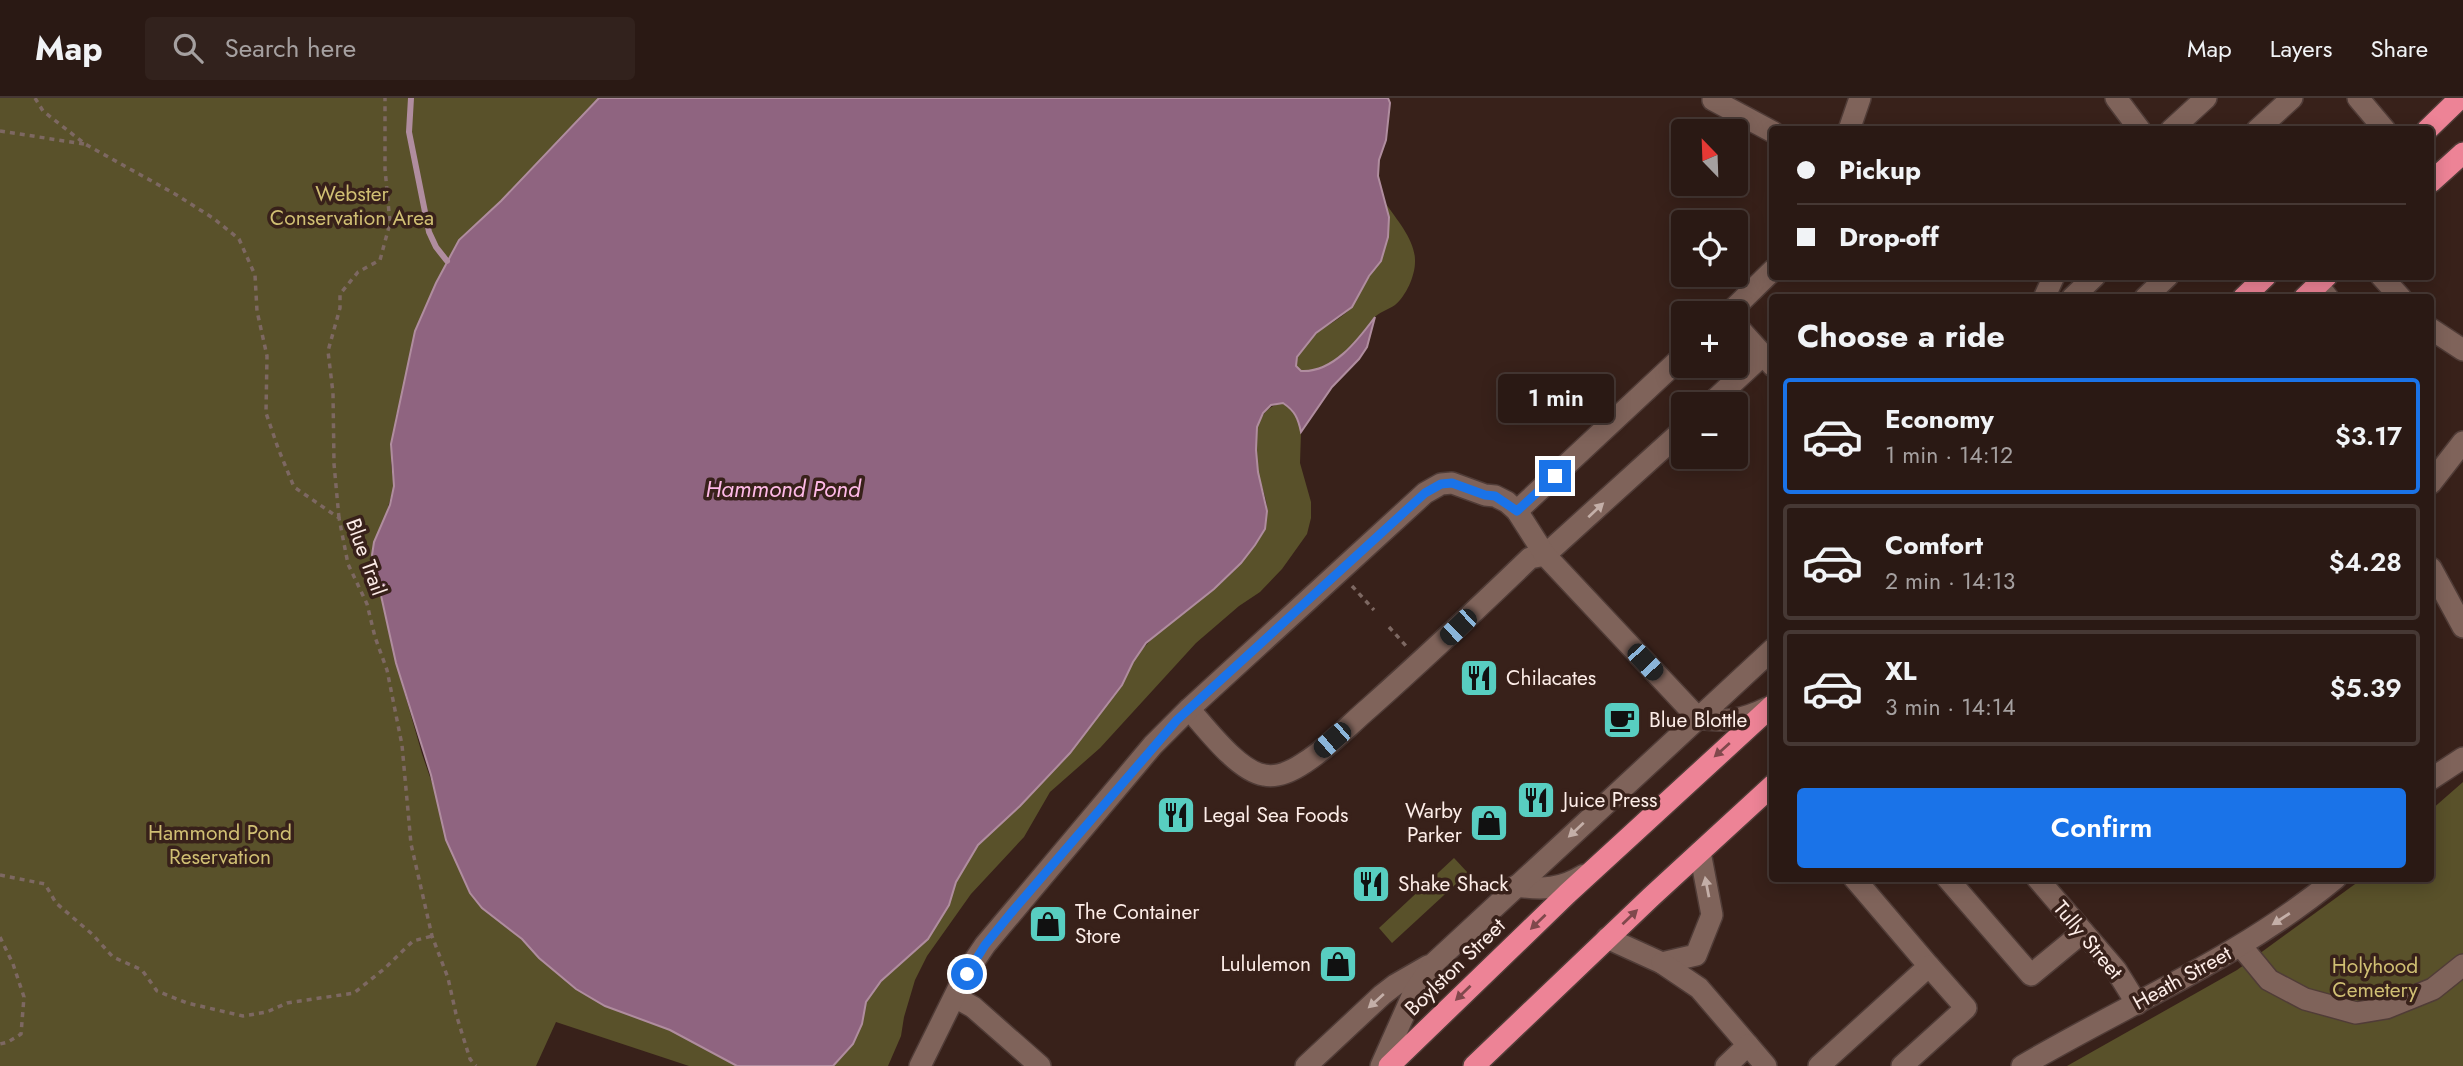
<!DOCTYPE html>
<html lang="en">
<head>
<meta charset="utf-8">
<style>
  body { margin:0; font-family:Jost,sans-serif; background:#32221d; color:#f1f3f6; height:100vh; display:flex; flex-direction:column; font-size:26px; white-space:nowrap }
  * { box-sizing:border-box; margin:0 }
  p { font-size:23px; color:#a5a0a0 }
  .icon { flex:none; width:38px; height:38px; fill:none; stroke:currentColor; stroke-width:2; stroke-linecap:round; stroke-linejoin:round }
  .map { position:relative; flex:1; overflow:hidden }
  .drawer { position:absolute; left:1769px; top:196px; width:665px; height:588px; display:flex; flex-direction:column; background:#2a1914; border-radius:7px; box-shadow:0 4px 18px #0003,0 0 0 2px #463834 }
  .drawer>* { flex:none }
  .hud { position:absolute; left:1769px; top:28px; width:665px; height:154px; border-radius:7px; box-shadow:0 4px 18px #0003,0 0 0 2px #463834; display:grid; align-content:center; height:154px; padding:0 28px; background:#2a1914 }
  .needle { width:46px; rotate:337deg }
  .tools { position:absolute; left:1671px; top:21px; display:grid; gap:14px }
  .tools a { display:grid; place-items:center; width:77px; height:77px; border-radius:7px; background:#2a1914; box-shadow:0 4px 18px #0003,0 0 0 2px #463834; font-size:35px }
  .end { position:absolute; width:32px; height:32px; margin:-16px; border:9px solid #1a73e8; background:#fff; box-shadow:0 0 0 4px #fff }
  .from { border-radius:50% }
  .bubble { position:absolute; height:49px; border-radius:7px; background:#2a1914; box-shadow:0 4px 18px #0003,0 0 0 2px #463834; font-size:23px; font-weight:600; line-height:49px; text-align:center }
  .car { position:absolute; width:21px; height:42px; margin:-21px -10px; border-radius:9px; box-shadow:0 0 5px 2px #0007; background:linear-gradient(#222 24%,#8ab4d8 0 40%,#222 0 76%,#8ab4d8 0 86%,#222 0) }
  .hud b { display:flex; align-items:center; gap:24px; height:66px; font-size:26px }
  .hud b+b { border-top:2px solid #463834 }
  .hud i { width:18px; height:18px; background:#f1f3f6 }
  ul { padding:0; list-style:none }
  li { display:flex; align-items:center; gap:21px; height:116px; margin:0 14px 10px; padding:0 14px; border:4px solid #463834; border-radius:7px }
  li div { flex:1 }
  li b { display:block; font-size:26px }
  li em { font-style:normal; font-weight:600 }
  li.active { border-color:#1a73e8 }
  li>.icon { width:63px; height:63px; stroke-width:1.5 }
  h2 { padding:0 28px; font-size:32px; line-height:84px }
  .primary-button { display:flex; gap:14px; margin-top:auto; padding:14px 28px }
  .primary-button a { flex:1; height:80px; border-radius:7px; background:#1a73e8; color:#fff; font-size:28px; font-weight:600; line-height:80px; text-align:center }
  header { display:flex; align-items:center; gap:42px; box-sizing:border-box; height:98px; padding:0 35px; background:#2a1914; border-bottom:2px solid #463834 }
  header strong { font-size:33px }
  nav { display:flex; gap:38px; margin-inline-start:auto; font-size:24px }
  .search { width:490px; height:63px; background:#32221d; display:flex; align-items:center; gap:18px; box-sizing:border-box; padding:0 24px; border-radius:7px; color:#a5a0a0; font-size:26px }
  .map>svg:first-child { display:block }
  .green { fill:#59512a }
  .water { fill:#8f6480; stroke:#b08d9f; stroke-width:2 }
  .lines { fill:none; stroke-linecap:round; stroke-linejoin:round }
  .stream { stroke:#b08d9f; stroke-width:6 }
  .minor-casing { stroke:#503c37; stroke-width:24 }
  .highway-casing { stroke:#503c37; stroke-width:24 }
  .path { stroke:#7d6862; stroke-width:3.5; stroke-dasharray:5 5; stroke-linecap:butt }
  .minor { stroke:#7f635a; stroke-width:21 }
  .highway { stroke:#ed8396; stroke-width:21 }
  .oneway { fill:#c4afa8 }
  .oneway2 { fill:#80484c }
  .route { stroke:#1a73e8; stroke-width:9 }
  .labels { text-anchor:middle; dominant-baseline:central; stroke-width:7; stroke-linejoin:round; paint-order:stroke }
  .park-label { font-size:21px; fill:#d0bf73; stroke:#38211a }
  .street-label { font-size:21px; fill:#fdede8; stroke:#38211a }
  .poi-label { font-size:21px; fill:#fdede8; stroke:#38211a; text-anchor:start }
  .water-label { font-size:23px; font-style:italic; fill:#feb9e6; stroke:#38211a }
</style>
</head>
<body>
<header>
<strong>Map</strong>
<div class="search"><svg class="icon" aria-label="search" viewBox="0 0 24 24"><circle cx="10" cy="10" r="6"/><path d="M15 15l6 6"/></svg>Search here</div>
<nav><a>Map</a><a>Layers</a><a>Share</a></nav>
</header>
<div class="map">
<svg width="2463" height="968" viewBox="0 0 2463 968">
  <rect width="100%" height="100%" fill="#38211a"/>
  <g class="green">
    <polygon points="0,0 599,0 501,103 459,142 436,185 396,318 391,367 394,388 384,423 375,474 396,565 422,656 470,795 482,810 522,841 539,860 605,908 670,932 737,968 689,968 556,924 536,968 0,968"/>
    <path d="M1386,106C1397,122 1416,143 1415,164C1415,178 1406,198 1395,207C1389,211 1382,213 1376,218C1370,223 1365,233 1360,239C1346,256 1323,274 1301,273L1296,268C1299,236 1333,229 1350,211C1356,204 1359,195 1364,187C1368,179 1375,172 1379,165C1387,151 1390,120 1386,106Z"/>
    <path d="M1283,305L1291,311L1298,320L1301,334L1300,365L1311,404V420L1307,436L1282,471L1260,494L1239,508L1196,545L1100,650L1050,694L1024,739L971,796L927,858L915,882L904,919L901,938L888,968H833L853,946L862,926L866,904L881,883L928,841L949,807L956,784L965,766L978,747L996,728L1133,564C1161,522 1207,504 1240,466C1246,459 1250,447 1255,438C1258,431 1265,421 1267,414C1268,403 1261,387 1258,377C1253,351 1251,310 1283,305Z"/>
    <polygon points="2463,684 2463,968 2067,968 2237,872 2362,781 2431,780 2431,712"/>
    <polygon points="1454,760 1468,775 1392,845 1379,830"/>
  </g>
  <path class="water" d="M599,0H1388L1390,5L1386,42L1379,62L1378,78L1389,119L1388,139L1381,163L1369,178L1352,209L1316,235L1297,259L1296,268L1301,273C1333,275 1358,242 1375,219L1367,249L1359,261L1332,289L1301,334C1298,320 1295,313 1283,305L1271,307L1263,315L1257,329L1256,352L1258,374L1267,413L1265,431L1255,447L1241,465L1214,491L1146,545L1133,564L1122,587L1070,655L1020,708L978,747L956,784L949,807L928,841L881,883L866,904L862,926L853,946L833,968H737L670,932L605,908L576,891L539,860L522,841L482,810L470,795L446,742L431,677L396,565L372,457L374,444L390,407L394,388L391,346L415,233L436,185L459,142L501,103Z"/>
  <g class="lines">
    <polyline class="stream" points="411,0 409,34 429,134 436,149 447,163"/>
    <g class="minor-casing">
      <g id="minor">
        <polyline points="1714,0 1713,2 1773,34"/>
        <polyline points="2116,0 2140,32"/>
        <polyline points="2358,0 2385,32"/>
        <polyline points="1849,32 1860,0"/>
        <polyline points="2171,32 2206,0"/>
        <polyline points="2257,32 2292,0"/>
        <polyline points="2381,178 2401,200"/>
        <polyline points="2318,187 2328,200"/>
        <polyline points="2044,200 2054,178"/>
        <polyline points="2072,200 2095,178"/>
        <polyline points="2145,200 2168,178"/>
        <polyline points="1729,215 1773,172"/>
        <polyline points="1736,227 1773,268"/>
        <polyline points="2431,231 2463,252"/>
        <polyline points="1710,306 1763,257"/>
        <polyline points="2431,385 2463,344"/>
        <polyline points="1517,413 1684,257"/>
        <polyline points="2431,470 2463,529"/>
        <path d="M1189,611C1206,630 1238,673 1264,677C1278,680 1292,673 1304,665C1328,650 1348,628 1369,610C1424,561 1477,511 1530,460L1545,457L1684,331"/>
        <polyline points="2431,681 2463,660"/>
        <polyline points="1947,780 2031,877 2083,834"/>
        <polyline points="2037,780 2116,872 2137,906"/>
        <path d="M1516,788C1543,792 1561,791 1584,777"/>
        <polyline points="1607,840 1662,865 1696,857 1712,817 1700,754"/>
        <polyline points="2241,848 2269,882 2305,901 2356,915 2386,910 2433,891 2463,867"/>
        <polyline points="1662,865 1699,890 1766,968"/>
        <polyline points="955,899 973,909 1040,968"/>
        <path d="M920,968L966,875L985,847L1153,647L1189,611L1425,395L1441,386L1452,385L1485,397L1495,398L1507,404L1517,413L1545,457L1698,620C1727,624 1740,623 1767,610"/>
        <polyline points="1306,968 1382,897 1395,887 1428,868"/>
        <polyline points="1381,968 1414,894 1433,866 1773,551"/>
        <polyline points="1726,968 1748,947"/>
        <polyline points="1819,968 1929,868 1854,780"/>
        <polyline points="1902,968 1966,910 1929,868"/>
        <path d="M2022,968C2127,906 2241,859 2336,780"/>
      </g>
    </g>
    <g class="highway-casing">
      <g id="highway">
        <polyline points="2427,32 2460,0"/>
        <polyline points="2431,84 2463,55"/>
        <polyline points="2243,200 2266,178"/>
        <polyline points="2304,200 2327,178"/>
        <polyline points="1389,968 1567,796 1773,607"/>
        <polyline points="1474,968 1651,799 1773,687"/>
      </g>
    </g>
    <g class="path">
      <polyline points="35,0 43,13 85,46 175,96 213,120 239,141 255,177 257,213 267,258 266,315 278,350 294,389 339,420 348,466 367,506 375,539 387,572 402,647 411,746 432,838 448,880 456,916 470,961 476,968"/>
      <polyline points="0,33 84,46"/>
      <polyline points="1592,315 1595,298"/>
      <polyline points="339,420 334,366 333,295 328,253 340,210 340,196 358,174 380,162 390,125 385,71 385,0"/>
      <polyline points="1352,488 1374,512"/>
      <polyline points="1389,529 1407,549"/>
      <polyline points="0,777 45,786 56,805 92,836 113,859 142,872 157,893 187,905 243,918 267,914 287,905 354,895 384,871 413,843 432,838"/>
      <polyline points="0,839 13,866 24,899 21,936 8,944 0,946"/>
    </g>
    <use href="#minor" class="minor"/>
    <use href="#highway" class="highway"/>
  </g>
  <defs><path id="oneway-solid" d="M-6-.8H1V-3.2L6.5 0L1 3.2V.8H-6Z" transform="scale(1.75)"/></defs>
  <g class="oneway">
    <use href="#oneway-solid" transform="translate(1596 412) rotate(-43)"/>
    <use href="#oneway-solid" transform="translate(1576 732) rotate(137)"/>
    <use href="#oneway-solid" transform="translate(1707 789) rotate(-101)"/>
    <use href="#oneway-solid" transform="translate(2281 821) rotate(147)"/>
    <use href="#oneway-solid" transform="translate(1376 903) rotate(138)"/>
  </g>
  <g class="oneway2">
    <use href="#oneway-solid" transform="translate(1722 652) rotate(138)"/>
    <use href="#oneway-solid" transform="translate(1630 819) rotate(-44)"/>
    <use href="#oneway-solid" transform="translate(1538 824) rotate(136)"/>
    <use href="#oneway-solid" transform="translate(1463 895) rotate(136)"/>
  </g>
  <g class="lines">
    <polyline class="route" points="967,876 985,847 1011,815 1177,622 1425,395 1441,386 1452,385 1485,397 1495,398 1517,413 1555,378"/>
  </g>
  <defs>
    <g id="restaurant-square" transform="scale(2.0125)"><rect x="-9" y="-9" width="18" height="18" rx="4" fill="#58cec1" stroke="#38211a"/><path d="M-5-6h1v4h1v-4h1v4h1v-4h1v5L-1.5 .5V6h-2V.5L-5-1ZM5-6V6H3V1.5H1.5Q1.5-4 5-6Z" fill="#111"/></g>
    <g id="cafe-square" transform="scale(2.0125)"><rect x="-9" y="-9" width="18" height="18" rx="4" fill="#58cec1" stroke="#38211a"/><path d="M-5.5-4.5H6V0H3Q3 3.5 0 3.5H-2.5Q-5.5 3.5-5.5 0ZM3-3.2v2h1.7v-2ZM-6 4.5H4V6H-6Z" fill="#111"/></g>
    <g id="shop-square" transform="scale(2.0125)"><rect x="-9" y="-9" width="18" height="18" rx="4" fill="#58cec1" stroke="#38211a"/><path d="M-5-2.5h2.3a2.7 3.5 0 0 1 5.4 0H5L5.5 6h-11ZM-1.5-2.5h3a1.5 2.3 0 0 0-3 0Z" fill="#111"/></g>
  </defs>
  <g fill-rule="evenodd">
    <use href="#restaurant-square" x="1479" y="580"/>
    <use href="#cafe-square" x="1622" y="622"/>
    <use href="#restaurant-square" x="1536" y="702"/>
    <use href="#restaurant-square" x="1176" y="717"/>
    <use href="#shop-square" x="1489" y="725"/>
    <use href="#restaurant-square" x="1371" y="786"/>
    <use href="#shop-square" x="1048" y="826"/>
    <use href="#shop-square" x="1338" y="866"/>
  </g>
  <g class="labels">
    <g class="park-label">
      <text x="352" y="96">Webster<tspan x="352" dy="24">Conservation Area</tspan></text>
      <text x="220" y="735">Hammond Pond<tspan x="220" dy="24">Reservation</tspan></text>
      <text x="2375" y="868">Holyhood<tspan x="2375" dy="24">Cemetery</tspan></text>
    </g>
    <g class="street-label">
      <text transform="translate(366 459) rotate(70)">Blue Trail</text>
      <text transform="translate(2088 842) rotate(50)">Tully Street</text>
      <text transform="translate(1455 869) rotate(-44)">Boylston Street</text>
      <text transform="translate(2182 880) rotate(-29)">Heath Street</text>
    </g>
    <g class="poi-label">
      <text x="1506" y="580">Chilacates</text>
      <text x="1649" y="622">Blue Blottle</text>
      <text x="1563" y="702">Juice Press</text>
      <text x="1462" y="713" text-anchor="end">Warby<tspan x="1462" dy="24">Parker</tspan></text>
      <text x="1203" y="717">Legal Sea Foods</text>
      <text x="1398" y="786">Shake Shack</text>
      <text x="1075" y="814">The Container<tspan x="1075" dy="24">Store</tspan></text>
      <text x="1311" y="866" text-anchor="end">Lululemon</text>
    </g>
    <g class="water-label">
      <text x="783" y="391">Hammond Pond</text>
    </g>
  </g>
</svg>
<div class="tools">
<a><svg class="needle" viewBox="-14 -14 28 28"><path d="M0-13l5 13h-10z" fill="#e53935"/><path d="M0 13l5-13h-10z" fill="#a5a0a0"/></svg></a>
<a><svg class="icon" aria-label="locate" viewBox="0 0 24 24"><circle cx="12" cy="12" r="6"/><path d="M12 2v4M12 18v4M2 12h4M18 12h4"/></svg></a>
<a>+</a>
<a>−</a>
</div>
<i class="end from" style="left:967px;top:876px"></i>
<i class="end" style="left:1555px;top:378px"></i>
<div class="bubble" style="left:1498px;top:276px;width:116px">1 min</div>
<i class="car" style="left:1458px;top:529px;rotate:226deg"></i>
<i class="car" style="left:1645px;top:564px;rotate:137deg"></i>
<i class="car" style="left:1332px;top:642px;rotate:229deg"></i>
<div class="hud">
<b><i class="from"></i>Pickup</b>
<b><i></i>Drop-off</b>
</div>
<section class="drawer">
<h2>Choose a ride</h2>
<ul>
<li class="active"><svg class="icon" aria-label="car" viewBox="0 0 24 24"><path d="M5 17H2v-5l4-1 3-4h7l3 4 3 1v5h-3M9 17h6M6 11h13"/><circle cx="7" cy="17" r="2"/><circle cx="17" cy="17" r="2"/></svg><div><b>Economy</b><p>1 min · 14:12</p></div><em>$3.17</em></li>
<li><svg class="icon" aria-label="car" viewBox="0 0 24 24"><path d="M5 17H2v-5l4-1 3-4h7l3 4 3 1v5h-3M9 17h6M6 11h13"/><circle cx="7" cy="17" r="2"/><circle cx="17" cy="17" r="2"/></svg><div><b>Comfort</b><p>2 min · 14:13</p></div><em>$4.28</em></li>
<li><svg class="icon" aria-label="car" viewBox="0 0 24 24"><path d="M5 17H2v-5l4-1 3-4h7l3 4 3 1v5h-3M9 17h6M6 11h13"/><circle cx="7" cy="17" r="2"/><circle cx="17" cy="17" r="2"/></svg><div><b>XL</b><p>3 min · 14:14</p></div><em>$5.39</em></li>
</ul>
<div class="primary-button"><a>Confirm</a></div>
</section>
</div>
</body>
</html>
